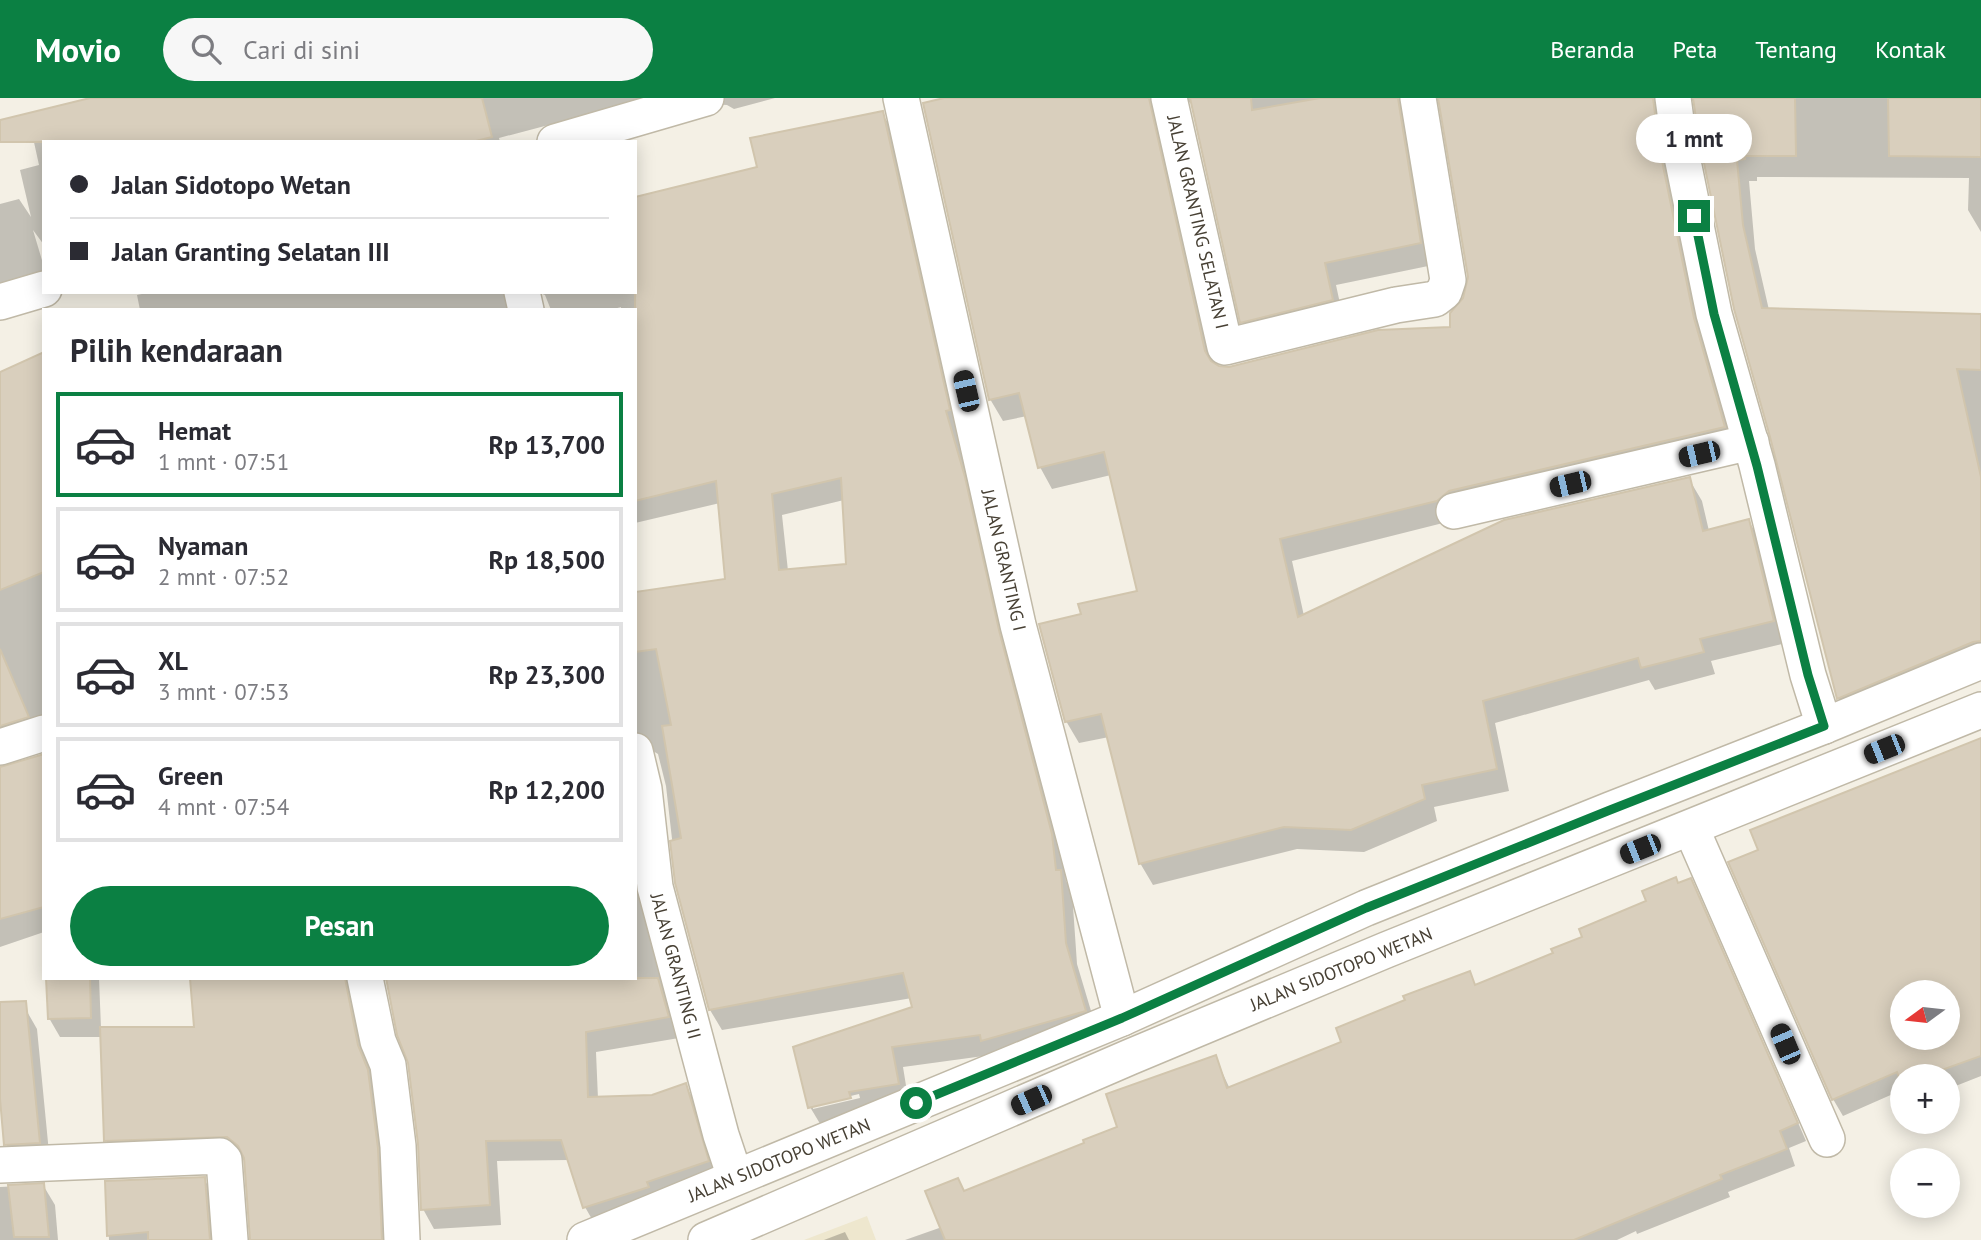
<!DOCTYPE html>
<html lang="id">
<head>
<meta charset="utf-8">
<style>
  body { margin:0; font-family:"PT Sans",sans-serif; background:#f7f7f7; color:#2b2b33; height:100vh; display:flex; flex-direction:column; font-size:26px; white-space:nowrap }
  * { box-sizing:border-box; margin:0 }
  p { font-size:23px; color:#7c7c81 }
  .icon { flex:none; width:38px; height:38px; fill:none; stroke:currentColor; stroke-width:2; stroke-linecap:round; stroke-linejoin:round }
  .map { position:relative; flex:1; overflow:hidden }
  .panel { position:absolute; left:42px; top:210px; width:595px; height:672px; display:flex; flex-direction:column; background:#fff; border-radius:0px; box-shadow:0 4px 18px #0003 }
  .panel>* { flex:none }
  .top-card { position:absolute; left:42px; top:42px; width:595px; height:154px; border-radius:0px; box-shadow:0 4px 18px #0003; display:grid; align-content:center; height:154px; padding:0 28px; background:#fff }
  .needle { width:46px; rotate:255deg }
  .controls { position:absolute; left:1890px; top:882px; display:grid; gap:14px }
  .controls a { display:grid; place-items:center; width:70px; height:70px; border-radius:50%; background:#fff; box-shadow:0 4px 18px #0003; font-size:35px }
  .end { position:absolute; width:32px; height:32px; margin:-16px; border:9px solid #0b8043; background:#fff; box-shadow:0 0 0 4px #fff }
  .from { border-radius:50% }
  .bubble { position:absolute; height:49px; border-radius:24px; background:#fff; box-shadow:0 4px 18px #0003; font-size:23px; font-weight:700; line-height:49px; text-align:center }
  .car { position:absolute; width:21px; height:42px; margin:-21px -10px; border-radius:9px; box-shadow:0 0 5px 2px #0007; background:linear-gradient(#222 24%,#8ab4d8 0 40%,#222 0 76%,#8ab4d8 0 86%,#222 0) }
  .top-card b { display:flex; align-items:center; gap:24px; height:66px; font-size:26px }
  .top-card b+b { border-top:2px solid #e1e1e2 }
  .top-card i { width:18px; height:18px; background:#2b2b33 }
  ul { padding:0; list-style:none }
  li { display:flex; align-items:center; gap:21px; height:105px; margin:0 14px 10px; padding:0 14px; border:4px solid #e1e1e2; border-radius:0px }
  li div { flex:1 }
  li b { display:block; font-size:26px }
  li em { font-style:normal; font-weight:700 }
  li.selected { border-color:#0b8043 }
  li>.icon { width:63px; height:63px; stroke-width:1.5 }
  h2 { padding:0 28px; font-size:32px; line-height:84px }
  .button { display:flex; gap:14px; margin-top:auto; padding:14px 28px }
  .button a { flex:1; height:80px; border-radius:42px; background:#0b8043; color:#fff; font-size:28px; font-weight:700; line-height:80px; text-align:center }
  header { display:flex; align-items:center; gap:42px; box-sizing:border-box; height:98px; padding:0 35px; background:#0b8043; color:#fff }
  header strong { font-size:33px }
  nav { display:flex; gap:38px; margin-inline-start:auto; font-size:24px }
  .search { width:490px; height:63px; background:#f7f7f7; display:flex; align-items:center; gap:18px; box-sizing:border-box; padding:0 24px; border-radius:38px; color:#7c7c81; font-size:26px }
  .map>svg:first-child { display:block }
  .education { fill:#eee7ce }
  .shadow { fill:#0003; fill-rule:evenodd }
  .building { fill:#d9cfbd; stroke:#d1c5ad; stroke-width:2; fill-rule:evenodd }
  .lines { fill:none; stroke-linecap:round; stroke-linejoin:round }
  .minor-casing { stroke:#c0b9a7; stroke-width:38 }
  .minor { stroke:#fff; stroke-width:35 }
  .route { stroke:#0b8043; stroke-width:9 }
  .labels { text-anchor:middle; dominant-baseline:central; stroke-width:5; stroke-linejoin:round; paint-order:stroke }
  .street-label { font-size:18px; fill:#474034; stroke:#fff }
</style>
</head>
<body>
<header>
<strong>Movio</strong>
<div class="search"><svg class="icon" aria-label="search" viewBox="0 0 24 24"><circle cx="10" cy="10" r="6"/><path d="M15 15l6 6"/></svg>Cari di sini</div>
<nav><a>Beranda</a><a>Peta</a><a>Tentang</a><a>Kontak</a></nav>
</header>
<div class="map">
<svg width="1981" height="1142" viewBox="0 0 1981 1142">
  <rect width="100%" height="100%" fill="#f4f0e5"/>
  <polygon class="education" points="867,1118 876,1142 804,1142"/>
  <g class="shadow">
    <polygon points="94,0 775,0 734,11 727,7 643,2 499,40 500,44 44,44 44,147 33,132 44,169 44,177 0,189 0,106 19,101 31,119 20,72 39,67 28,17"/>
    <path d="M944,0H1981V134L1968,112L1969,80L1757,79V83H1749L1755,151L1769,212L1981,217V568L1851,622L1838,600L1695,3L1684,2L1737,351L1292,463L1304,518L1689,381L1702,403L1709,433L1749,423L1761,445L1786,545L1711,563L1715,576L1655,592L1649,582L1495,625L1509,693L1434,709L1437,723L1364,754L1297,751L1153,787L1140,765L1109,639L1079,645L1066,623L1083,517L1139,494L1111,377L1052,391L1040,369L1027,318L1003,323L990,301ZM1178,2L1192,5L1242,224L1254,246L1344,224L1336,187L1433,167L1429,2L1440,3L1470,179L1464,202L1452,231L1230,270L1215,268L1161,28Z"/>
    <path d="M882,15L894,35L960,332L956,333L975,401L1063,758L1066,783L1072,794L1077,866L1097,933L991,957L903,969L909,1006L822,1029L810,1009L914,910L912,900L722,932L710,912L677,785L666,688L658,656L653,653L635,657V495L727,482L720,405L635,425V212H621V209L610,212H551L545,197L540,195L529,194L514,212H140L137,197L151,194H635L759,71ZM844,402L847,467L788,473L782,417ZM859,996L860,1000L813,1011V1007Z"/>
    <polygon points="44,266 44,638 0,653 0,276"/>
    <path d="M1981,642V978L1948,991V978H1902V992L1843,1018L1833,1001L1761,752ZM1902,894H1948V940H1902Z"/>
    <polygon points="0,670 44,770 44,834 0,849"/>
    <polygon points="1690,782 1700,799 1806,1043 1789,1050 1795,1068 1728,1094 1730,1099 1637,1136 1636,1133 1617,1142 905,1142 942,1129 965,1094 1086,1046 1119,1030 1215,959 1230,991 1344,945 1469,875 1477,889 1555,856"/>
    <polygon points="635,787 645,804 679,940 596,954 598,1001 652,999 686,988 697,1008 719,1084 597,1130 585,1109 569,1062 497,1063 501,1127 434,1131 423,1111 420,1046 410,964 388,883 376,880 635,880"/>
    <polygon points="48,880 99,880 101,930 195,930 192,880 373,880 356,906 369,969 379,994 392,1142 252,1142 246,1063 232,1058 117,1062 106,1042 102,939 60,939 49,920"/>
    <polygon points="25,910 37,931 50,1065 18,1066 6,1046 2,1008 0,1008 0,913"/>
    <polygon points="204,1081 216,1101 219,1142 109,1142 107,1085"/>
    <polygon points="43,1087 55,1107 58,1142 0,1142 0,1089"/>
    <polygon points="845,1134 849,1142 824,1142"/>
  </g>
  <g class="building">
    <polygon points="90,0 482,0 492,39 472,44 0,44 0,22"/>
    <polygon points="944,0 1149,0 1205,253 1211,263 1219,268 1229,269 1378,232 1450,229 1450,215 1463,200 1468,179 1438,0 1653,0 1659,48 1694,220 1725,329 1449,393 1437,403 1280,441 1298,519 1504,422 1690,379 1703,433 1749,421 1774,523 1700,541 1704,554 1641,570 1638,560 1483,603 1497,671 1422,687 1425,701 1351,732 1284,729 1139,766 1101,616 1065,624 1039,526 1081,516 1078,506 1137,493 1104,354 1038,370 1019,295 989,302 923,5"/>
    <polygon points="1190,0 1251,0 1252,12 1320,0 1398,0 1421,145 1325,165 1333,202 1240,225"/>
    <polygon points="1693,0 1795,0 1796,58 1745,58 1745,61 1737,62 1743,127 1762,210 1981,216 1981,272 1957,271 1981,379 1981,543 1973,544 1837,601 1770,339 1734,211 1699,41"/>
    <polygon points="1888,0 1981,0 1981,59 1889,58"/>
    <path d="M883,13L950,312L946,313L965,379L999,532L1052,736L1056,772H1061L1066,845L1086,913L981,943L980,937L892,949L899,986L849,994L851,1000L808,1010L793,949L912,909L903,875L709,912L675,785L670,743L681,740L662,628L671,627L656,551L635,554V494L725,481L716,383L635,403V99L757,69L750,40ZM841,380L846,466L779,472L772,396Z"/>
    <polygon points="44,254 44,474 0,492 0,274"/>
    <polygon points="0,551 29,619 0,628"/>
    <path d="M1981,640V958L1925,978H1902V987L1897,974L1832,1002L1728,764L1758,752L1750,732ZM1902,894H1948V940H1902Z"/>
    <polygon points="44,656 44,809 0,821 0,669"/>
    <polygon points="1676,779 1678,785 1691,780 1798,1025 1780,1033 1787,1051 1720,1077 1722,1081 1574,1142 945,1142 925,1093 958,1080 964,1093 1084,1045 1083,1042 1117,1029 1106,996 1216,957 1227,990 1341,944 1336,930 1405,902 1403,898 1470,873 1475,887 1553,855 1551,851 1582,839 1579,831 1646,803 1642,793"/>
    <polygon points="46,880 90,880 91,920 48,921"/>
    <polygon points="190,880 345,880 358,947 368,972 378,1050 382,1142 250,1142 244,1060 238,1048 227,1039 104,1043 100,929 194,929"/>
    <polygon points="386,880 658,880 669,919 586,934 588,999 652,997 686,985 709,1063 647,1084 649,1089 583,1110 561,1042 486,1043 490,1107 421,1112 418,1046 408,965 397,937"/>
    <polygon points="26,903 40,1045 4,1047 0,1001 0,904"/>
    <polygon points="205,1079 210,1142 148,1142 148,1134 107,1138 105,1083"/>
    <polygon points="44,1085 49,1139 14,1139 8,1087"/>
  </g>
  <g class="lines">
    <g class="minor-casing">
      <g id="minor">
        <polyline points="901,0 1018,527 1122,920"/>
        <polyline points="1169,0 1225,249 1396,207 1435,201 1444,194 1448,182 1418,0"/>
        <polyline points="1673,0 1679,44 1714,216 1757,367 1808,577 1824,628"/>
        <polyline points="555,44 706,0"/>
        <polyline points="522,194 526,212"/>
        <polyline points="0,204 44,191"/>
        <polyline points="1454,413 1751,344"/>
        <polyline points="0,649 44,635"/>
        <polyline points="635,653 644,691 655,789 721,1037 735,1079"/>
        <polyline points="1691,730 1827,1041"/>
        <polyline points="365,880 378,943 388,967 398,1048 402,1142"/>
        <polyline points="0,1067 220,1058 224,1062 230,1142"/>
        <polyline points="585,1142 1122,920 1366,810 1610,712 1824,628 1981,563"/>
        <polyline points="706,1142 1130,959 1386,852 1981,612"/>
      </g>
    </g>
    <use href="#minor" class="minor"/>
  </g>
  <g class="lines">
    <polyline class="route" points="916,1005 1122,920 1366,810 1610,712 1824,628 1808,577 1757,368 1714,216 1694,118"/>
  </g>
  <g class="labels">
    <g class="street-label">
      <text transform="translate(1198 124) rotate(77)">JALAN GRANTING SELATAN I</text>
      <text transform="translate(1004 462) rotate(77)">JALAN GRANTING I</text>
      <text transform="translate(676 868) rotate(75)">JALAN GRANTING II</text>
      <text transform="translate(1341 871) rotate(-22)">JALAN SIDOTOPO WETAN</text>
      <text transform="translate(779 1062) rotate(-22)">JALAN SIDOTOPO WETAN</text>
    </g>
  </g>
</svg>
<div class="controls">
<a><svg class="needle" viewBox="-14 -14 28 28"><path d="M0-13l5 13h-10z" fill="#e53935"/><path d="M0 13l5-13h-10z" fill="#7c7c81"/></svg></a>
<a>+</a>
<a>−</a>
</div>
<i class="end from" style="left:916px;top:1005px"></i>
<i class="end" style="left:1694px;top:118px"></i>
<div class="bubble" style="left:1636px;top:16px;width:116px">1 mnt</div>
<i class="car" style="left:966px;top:293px;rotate:347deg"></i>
<i class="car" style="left:1699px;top:356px;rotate:257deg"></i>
<i class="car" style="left:1570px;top:386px;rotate:257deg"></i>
<i class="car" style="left:1884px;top:651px;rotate:248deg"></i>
<i class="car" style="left:1640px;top:751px;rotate:248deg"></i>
<i class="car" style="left:1785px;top:946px;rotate:337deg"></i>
<i class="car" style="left:1031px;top:1002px;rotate:246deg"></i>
<div class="top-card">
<b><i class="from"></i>Jalan Sidotopo Wetan</b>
<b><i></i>Jalan Granting Selatan III</b>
</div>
<section class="panel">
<h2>Pilih kendaraan</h2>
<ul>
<li class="selected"><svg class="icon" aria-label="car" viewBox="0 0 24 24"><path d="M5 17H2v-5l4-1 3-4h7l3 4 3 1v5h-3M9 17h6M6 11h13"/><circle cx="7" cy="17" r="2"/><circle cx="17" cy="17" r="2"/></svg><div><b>Hemat</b><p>1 mnt · 07:51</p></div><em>Rp 13,700</em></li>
<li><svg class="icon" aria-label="car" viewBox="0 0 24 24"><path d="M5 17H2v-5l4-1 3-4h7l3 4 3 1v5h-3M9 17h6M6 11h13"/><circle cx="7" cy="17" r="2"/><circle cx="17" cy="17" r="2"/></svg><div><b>Nyaman</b><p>2 mnt · 07:52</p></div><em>Rp 18,500</em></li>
<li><svg class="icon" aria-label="car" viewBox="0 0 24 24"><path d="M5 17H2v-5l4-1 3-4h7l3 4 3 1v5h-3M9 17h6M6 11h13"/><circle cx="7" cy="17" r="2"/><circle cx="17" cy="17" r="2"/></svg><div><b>XL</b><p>3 mnt · 07:53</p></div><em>Rp 23,300</em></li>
<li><svg class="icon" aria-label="car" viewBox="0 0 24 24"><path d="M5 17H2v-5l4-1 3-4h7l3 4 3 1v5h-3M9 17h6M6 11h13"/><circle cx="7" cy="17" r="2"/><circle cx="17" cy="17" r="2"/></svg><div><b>Green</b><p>4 mnt · 07:54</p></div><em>Rp 12,200</em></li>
</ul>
<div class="button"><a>Pesan</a></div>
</section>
</div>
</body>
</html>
